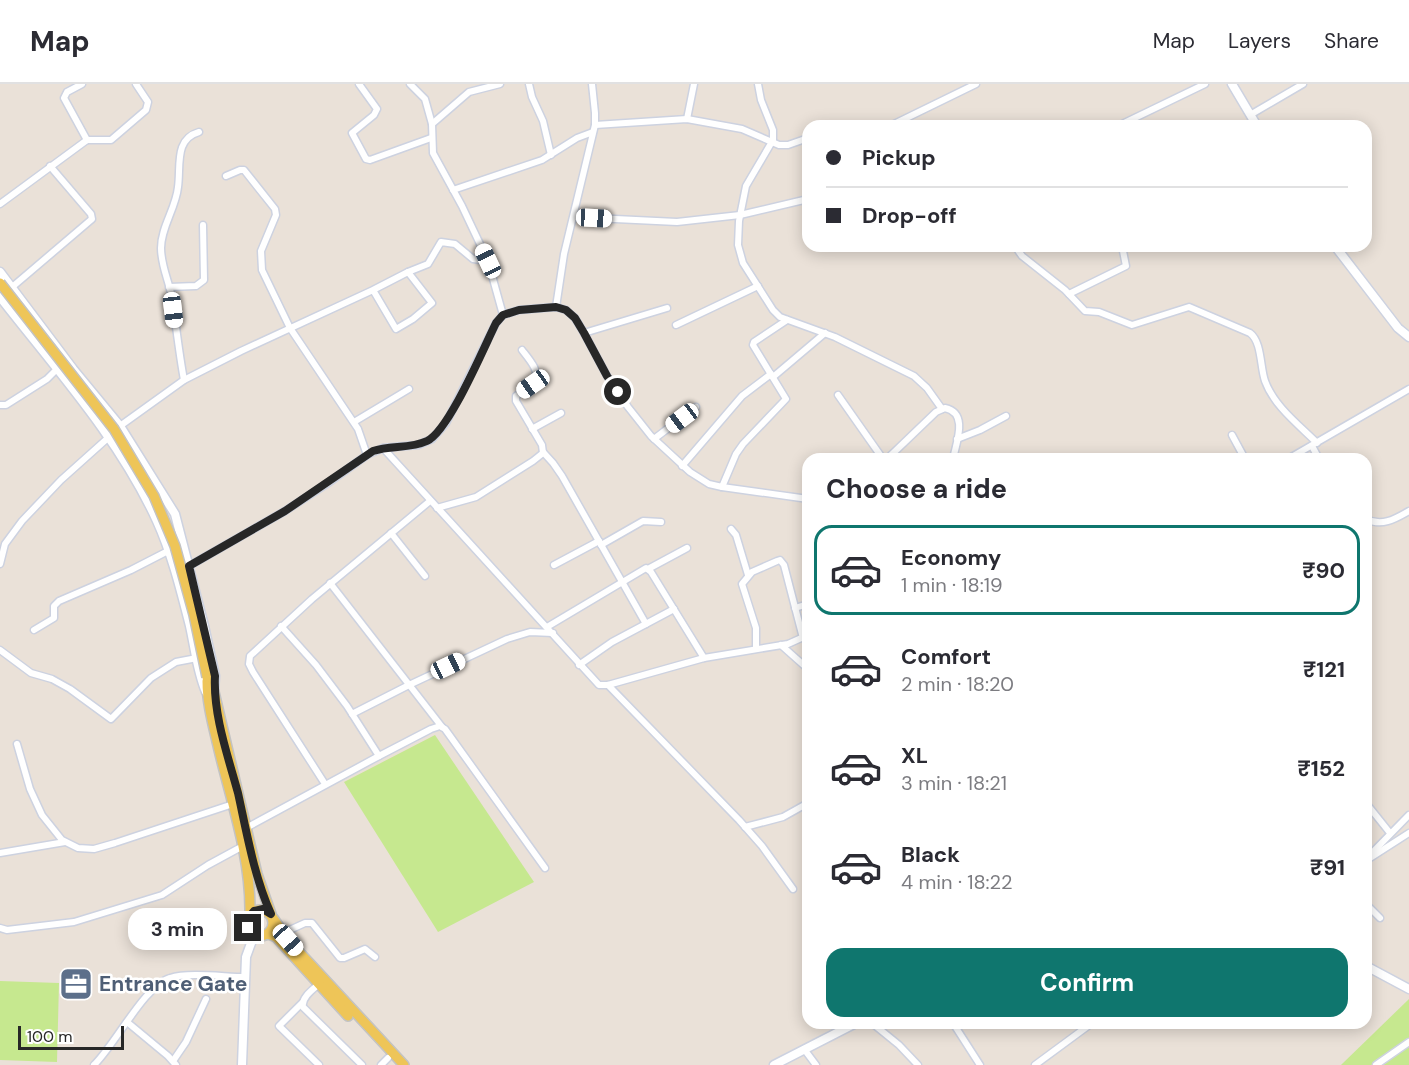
<!DOCTYPE html>
<html lang="en">
<head>
<meta charset="utf-8">
<style>
  body { margin:0; font-family:"DM Sans",sans-serif; background:#f7f7f7; color:#2b2b33; height:100vh; display:flex; flex-direction:column; font-size:22px; white-space:nowrap }
  * { box-sizing:border-box; margin:0 }
  p { font-size:20px; color:#7c7c81 }
  .icon { flex:none; width:33px; height:33px; fill:none; stroke:currentColor; stroke-width:2; stroke-linecap:round; stroke-linejoin:round }
  .map { position:relative; flex:1; overflow:hidden }
  .panel { position:absolute; left:802px; top:369px; width:570px; height:576px; display:flex; flex-direction:column; background:#fff; border-radius:18px; box-shadow:0 3px 15px #0003 }
  .panel>* { flex:none }
  .top-card { position:absolute; left:802px; top:36px; width:570px; height:132px; border-radius:18px; box-shadow:0 3px 15px #0003; display:grid; align-content:center; height:132px; padding:0 24px; background:#fff }
  .scale { position:absolute; left:18px; bottom:15px; width:106px; box-sizing:border-box; padding-left:6px; border:3px solid #272727; border-top:0; font-size:16px; line-height:21px; white-space:nowrap; color:#272727; -webkit-text-stroke:4px #fff; paint-order:stroke }
  .end { position:absolute; width:27px; height:27px; margin:-14px; border:8px solid #272727; background:#fff; box-shadow:0 0 0 3px #fff }
  .from { border-radius:50% }
  .bubble { position:absolute; height:42px; border-radius:18px; background:#fff; box-shadow:0 3px 15px #0003; font-size:20px; font-weight:700; line-height:42px; text-align:center }
  .car { position:absolute; width:18px; height:36px; margin:-18px -9px; border-radius:8px; box-shadow:0 0 4px 2px #0007; background:linear-gradient(#fff 24%,#345 0 40%,#fff 0 76%,#345 0 86%,#fff 0) }
  .top-card b { display:flex; align-items:center; gap:21px; height:57px; font-size:22px }
  .top-card b+b { border-top:2px solid #e1e1e2 }
  .top-card i { width:15px; height:15px; background:#2b2b33 }
  ul { padding:0; list-style:none }
  li { display:flex; align-items:center; gap:18px; height:90px; margin:0 12px 9px; padding:0 12px; border:3px solid transparent; border-radius:18px }
  li div { flex:1 }
  li b { display:block; font-size:22px }
  li em { font-style:normal; font-weight:700 }
  li.selected { border-color:#0f766e }
  li>.icon { width:54px; height:54px; stroke-width:1.5 }
  h2 { padding:0 24px; font-size:27px; line-height:72px }
  .action { display:flex; gap:12px; margin-top:auto; padding:12px 24px }
  .action a { flex:1; height:69px; border-radius:18px; background:#0f766e; color:#fff; font-size:24px; font-weight:700; line-height:69px; text-align:center }
  header { display:flex; align-items:center; gap:36px; box-sizing:border-box; height:84px; padding:0 30px; background:#fff; border-bottom:2px solid #e1e1e2 }
  header strong { font-size:28px }
  nav { display:flex; gap:33px; margin-inline-start:auto; font-size:21px }
  .map>svg:first-child { display:block }
  .pitch { fill:#c6e88f }
  .lines { fill:none; stroke-linecap:round; stroke-linejoin:round }
  .street-casing { stroke:#cdd2e0; stroke-width:9 }
  .secondary-casing { stroke:#cdd2e0; stroke-width:11 }
  .primary-casing { stroke:#c3c3c3; stroke-width:12 }
  .street { stroke:#fff; stroke-width:6 }
  .secondary { stroke:#fff; stroke-width:8 }
  .primary { stroke:#eec558; stroke-width:9 }
  .primary-bridge-casing { stroke:#c3c3c3; stroke-width:12; stroke-linecap:butt }
  .primary-bridge { stroke:#eec558; stroke-width:9 }
  .route { stroke:#272727; stroke-width:8 }
  .labels { text-anchor:middle; dominant-baseline:central; stroke-width:5; stroke-linejoin:round; paint-order:stroke }
  .service-label { font-size:21px; font-weight:bold; fill:#4e5e75; stroke:#fff; text-anchor:start }
</style>
</head>
<body>
<header>
<strong>Map</strong>
<nav><a>Map</a><a>Layers</a><a>Share</a></nav>
</header>
<div class="map">
<svg width="1409" height="981" viewBox="0 0 1409 981">
  <rect width="100%" height="100%" fill="#eae1d8"/>
  <g class="pitch">
    <polygon points="435,651 534,798 438,848 344,698"/>
    <polygon points="0,897 59,899 57,978 0,976"/>
    <polygon points="1409,915 1409,981 1341,981"/>
  </g>
  <g class="lines">
    <g class="street-casing">
      <g id="street">
        <polyline points="82,0 67,8 64,14 87,56"/>
        <polyline points="359,0 377,25 374,31 352,49 366,75 370,76 431,54"/>
        <polyline points="410,0 425,15 432,40 433,69 462,122 488,177 503,231"/>
        <polyline points="529,0 532,13 543,37 551,71"/>
        <polyline points="758,0 761,16 773,46 773,56 746,102 739,137 738,161 743,179 773,226 780,233 835,253 914,292 927,304 942,325"/>
        <polyline points="1250,31 1303,0"/>
        <polyline points="687,35 694,0"/>
        <polyline points="432,40 469,8 500,0"/>
        <polyline points="595,41 687,35 742,45 779,61 788,61 808,54"/>
        <polyline points="890,42 976,0"/>
        <polyline points="1118,42 1205,0"/>
        <polyline points="226,92 240,86 244,86 275,125 276,131 261,167 262,186 290,244 358,345 367,371"/>
        <polyline points="453,106 542,76 577,54 593,48"/>
        <polyline points="0,120 87,56 111,56 146,26 148,18 136,0"/>
        <polyline points="574,133 677,138 740,131 808,115"/>
        <path d="M1015,162L1022,172L1065,206L1085,227L1099,228L1132,241L1189,223L1250,249C1262,258 1260,283 1265,297C1274,322 1299,341 1317,359"/>
        <polyline points="408,188 428,180 441,158 455,160 473,175 488,177"/>
        <polyline points="169,203 196,202 204,196 203,141"/>
        <polyline points="11,204 92,135 91,130 50,82"/>
        <polyline points="1069,210 1126,182 1122,162"/>
        <polyline points="556,223 564,170 595,41 595,29 592,0"/>
        <polyline points="676,241 758,202"/>
        <polyline points="584,249 667,224"/>
        <polyline points="773,293 825,249"/>
        <path d="M184,296C179,269 176,241 172,214C169,197 161,182 161,164C161,143 176,124 178,103C181,82 174,55 199,48"/>
        <polyline points="838,311 883,375"/>
        <polyline points="0,321 6,321 47,295 57,285"/>
        <polyline points="354,338 409,305"/>
        <polyline points="120,342 184,296 241,267 373,206 396,245 413,235 432,219 408,188 373,206"/>
        <polyline points="532,345 561,329"/>
        <polyline points="1232,351 1245,375"/>
        <polyline points="654,355 696,323"/>
        <polyline points="957,355 980,346 1006,332"/>
        <polyline points="1312,362 1319,375"/>
        <polyline points="383,364 599,601 608,601 704,574 788,560 808,551"/>
        <polyline points="543,368 553,379 562,392 646,540"/>
        <path d="M887,375L936,328L945,324C969,329 956,359 953,375"/>
        <polyline points="1288,375 1409,305"/>
        <polyline points="682,382 742,312 771,290"/>
        <polyline points="722,403 736,370 743,360 786,315 753,261 754,258 787,236"/>
        <path d="M437,424L476,413L533,377L543,369L542,361L516,317V312L536,298C540,287 529,275 522,266"/>
        <path d="M1366,435C1382,443 1395,435 1409,427"/>
        <polyline points="731,445 736,451 748,491"/>
        <polyline points="391,449 425,492"/>
        <polyline points="601,461 643,437 661,438"/>
        <polyline points="0,480 5,460 22,437 61,396 109,353"/>
        <polyline points="554,481 599,457"/>
        <polyline points="189,482 285,427 328,399 367,371 383,364 418,361 432,355 446,339 496,239 503,231 519,226 556,223 566,226 575,234 584,249 607,292 628,323 651,352 690,388 709,400 722,403 808,415"/>
        <polyline points="648,485 687,464"/>
        <polyline points="330,499 442,643"/>
        <polyline points="795,524 808,520"/>
        <polyline points="281,542 316,581 347,622 379,672"/>
        <polyline points="547,543 646,484 651,488 704,574"/>
        <polyline points="34,546 54,534 54,522 59,517 131,486 168,467"/>
        <polyline points="781,561 808,585"/>
        <polyline points="756,564 756,544 742,500 752,488 777,477 780,476 784,481 803,554"/>
        <polyline points="0,566 31,589 52,595 70,605 111,635 151,594 176,578 197,574"/>
        <polyline points="579,581 612,558 674,525"/>
        <polyline points="608,601 739,736 762,762 793,805"/>
        <polyline points="352,630 409,601 507,555 530,548 553,549"/>
        <polyline points="17,660 30,705 42,731 62,756 78,764 94,765 115,759 233,720"/>
        <polyline points="325,700 253,588 249,580 250,572 312,515 430,417"/>
        <polyline points="1366,719 1390,749"/>
        <polyline points="745,743 783,733 808,719"/>
        <polyline points="246,744 379,672 431,645 440,642 445,645 545,784"/>
        <polyline points="0,769 65,758"/>
        <polyline points="1370,774 1409,749"/>
        <polyline points="1366,775 1409,731"/>
        <polyline points="1366,820 1380,834"/>
        <polyline points="0,844 7,846 74,838 162,811 208,781 243,762"/>
        <polyline points="283,849 305,839 312,839 340,874 344,874 365,865 375,873"/>
        <path d="M319,900C312,906 301,914 303,923L362,981"/>
        <polyline points="302,919 279,942 319,981"/>
        <polyline points="127,938 168,972 176,981"/>
        <polyline points="872,939 899,961 918,981"/>
        <polyline points="953,939 980,981"/>
        <polyline points="804,965 816,981"/>
        <polyline points="173,977 186,958 206,915"/>
        <path d="M94,981C115,961 145,901 170,894C189,888 225,893 245,893"/>
        <polyline points="381,981 388,974"/>
        <polyline points="1035,981 1092,939"/>
        <polyline points="1376,981 1409,958"/>
      </g>
    </g>
    <g class="secondary-casing">
      <g id="secondary">
        <polyline points="1232,0 1257,42"/>
        <polyline points="1335,162 1398,244 1409,253"/>
        <polyline points="0,188 73,285 120,342 175,430 204,542 215,592 214,608"/>
        <path d="M0,213C56,285 119,354 157,437C172,470 181,507 190,542C195,564 197,587 206,608"/>
        <polyline points="1366,882 1409,905"/>
        <polyline points="242,981 246,873 254,851"/>
        <polyline points="774,981 856,939"/>
      </g>
    </g>
    <g class="primary-casing">
      <g id="primary">
        <polyline points="207,593 214,608 257,790 271,830"/>
        <path d="M207,597C207,620 214,644 219,666C232,720 251,774 250,830"/>
        <circle cx="260" cy="839" r="13"/>
        <polyline points="273,834 288,856 404,981"/>
        <polyline points="268,850 276,853 348,932"/>
      </g>
    </g>
    <use href="#street" class="street"/>
    <use href="#secondary" class="secondary"/>
    <use href="#primary" class="primary"/>
    <g class="primary-bridge-casing">
      <polyline id="primary-bridge" points="0,199 114,345 154,412 175,462 194,531 207,593"/>
    </g>
    <use href="#primary-bridge" class="primary-bridge"/>
  </g>
  <g class="lines">
    <path class="route" d="M248,844V834L254,827L263,825L271,830C254,792 247,750 238,709C228,672 213,631 215,592L189,482L285,427L373,367C390,361 410,365 427,357C449,347 484,263 496,239L503,231L519,226L556,223L566,226L575,234L584,249L607,292L618,308"/>
  </g>
  <defs>
    <g id="office-square" transform="scale(1.725)"><rect x="-9" y="-9" width="18" height="18" rx="4" fill="#5c6f8a" stroke="#fff"/><path d="M-6-3h4V-5.5h4V-3h4V5H-6ZM-1-4.5V-3h2v-1.5ZM-6 0V1H6V0Z" fill="#fff"/></g>
  </defs>
  <g fill-rule="evenodd">
    <use href="#office-square" x="76" y="900"/>
  </g>
  <g class="labels">
    <g class="service-label">
      <text x="99" y="900">Entrance Gate</text>
    </g>
  </g>
</svg>
<div class="scale">100 m</div>
<i class="end from" style="left:618px;top:308px"></i>
<i class="end" style="left:248px;top:844px"></i>
<div class="bubble" style="left:128px;top:824px;width:99px">3 min</div>
<i class="car" style="left:594px;top:134px;rotate:93deg"></i>
<i class="car" style="left:488px;top:177px;rotate:335deg"></i>
<i class="car" style="left:173px;top:226px;rotate:173deg"></i>
<i class="car" style="left:533px;top:300px;rotate:235deg"></i>
<i class="car" style="left:682px;top:334px;rotate:233deg"></i>
<i class="car" style="left:448px;top:582px;rotate:65deg"></i>
<i class="car" style="left:288px;top:856px;rotate:138deg"></i>
<div class="top-card">
<b><i class="from"></i>Pickup</b>
<b><i></i>Drop-off</b>
</div>
<section class="panel">
<h2>Choose a ride</h2>
<ul>
<li class="selected"><svg class="icon" aria-label="car" viewBox="0 0 24 24"><path d="M5 17H2v-5l4-1 3-4h7l3 4 3 1v5h-3M9 17h6M6 11h13"/><circle cx="7" cy="17" r="2"/><circle cx="17" cy="17" r="2"/></svg><div><b>Economy</b><p>1 min · 18:19</p></div><em>₹90</em></li>
<li><svg class="icon" aria-label="car" viewBox="0 0 24 24"><path d="M5 17H2v-5l4-1 3-4h7l3 4 3 1v5h-3M9 17h6M6 11h13"/><circle cx="7" cy="17" r="2"/><circle cx="17" cy="17" r="2"/></svg><div><b>Comfort</b><p>2 min · 18:20</p></div><em>₹121</em></li>
<li><svg class="icon" aria-label="car" viewBox="0 0 24 24"><path d="M5 17H2v-5l4-1 3-4h7l3 4 3 1v5h-3M9 17h6M6 11h13"/><circle cx="7" cy="17" r="2"/><circle cx="17" cy="17" r="2"/></svg><div><b>XL</b><p>3 min · 18:21</p></div><em>₹152</em></li>
<li><svg class="icon" aria-label="car" viewBox="0 0 24 24"><path d="M5 17H2v-5l4-1 3-4h7l3 4 3 1v5h-3M9 17h6M6 11h13"/><circle cx="7" cy="17" r="2"/><circle cx="17" cy="17" r="2"/></svg><div><b>Black</b><p>4 min · 18:22</p></div><em>₹91</em></li>
</ul>
<div class="action"><a>Confirm</a></div>
</section>
</div>
</body>
</html>
